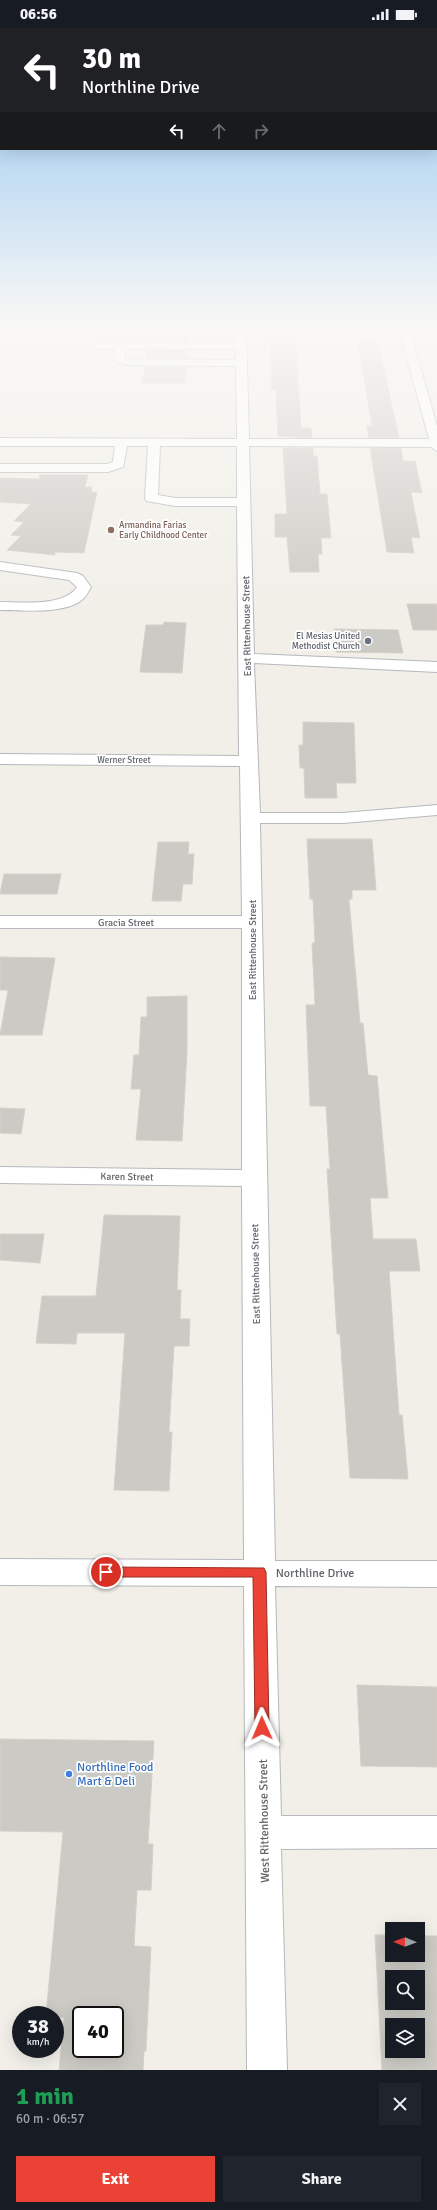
<!DOCTYPE html>
<meta charset="utf-8">
<style>
body{margin:0;font-family:Signika,sans-serif;background:#20242c;color:#f1f3f6;height:100vh;display:flex;flex-direction:column;font-size:15px;white-space:nowrap}
*{box-sizing:border-box;margin:0}
p{font-size:13px;color:#9ea1a6}
.icon{flex:none;width:22px;height:22px;fill:none;stroke:currentColor;stroke-width:2;stroke-linecap:round;stroke-linejoin:round}
.map{position:relative;height:2042px;overflow:hidden}
.drawer{display:flex;flex-direction:column;background:#171b24;flex:1}
.drawer>*{flex:none}
.guide{position:absolute;left:0px;top:0px;width:437px;height:122px;box-shadow:0 4px 16px #0002;background:#202124;color:#fff;overflow:hidden}
.needle{width:26px;rotate:271deg}
.buttons{position:absolute;left:385px;top:1894px;display:grid;gap:8px}
.buttons a{display:grid;place-items:center;width:40px;height:40px;border-radius:0px;background:#171b24;box-shadow:0 4px 16px #0002;font-size:20px}
.speed{position:absolute;left:12px;top:1978px;display:flex;gap:8px;font-size:20px;font-weight:700;text-align:center}
.speed>*{display:grid;place-content:center;width:52px;height:52px;border-radius:50%;background:#171b24;box-shadow:0 4px 16px #0002;line-height:1}
.speed small{font-size:10px;font-weight:400}
.speed .limit{border:2px solid #111;border-radius:6px;background:#fff;color:#111}
.pin{position:absolute;display:grid;place-items:center;width:34px;height:34px;color:#fff;margin:-17px;border:2px solid #fff;border-radius:50%;box-shadow:0 1px 4px #0007}
.me{position:absolute;width:44px;margin:-22px;rotate:359deg;stroke-linejoin:round;filter:drop-shadow(0 0 3px #0008)}
.turn{display:flex;align-items:center;gap:14px;height:84px;padding:0 16px;font-size:18px}
.turn .icon{width:52px;height:52px;stroke-width:2.5}
.turn b{display:block;font-size:28px;line-height:34px}
.lanes{display:flex;align-items:center;height:38px;padding:0 16px;background:#0003;justify-content:center;gap:20px;direction:ltr}
.lanes .off{opacity:.35}
.round{display:grid;place-items:center;flex:none;width:42px;height:42px;border-radius:0px;background:#20242c}
.summary{display:flex;align-items:center;justify-content:space-between;height:68px;padding:0 16px}
h1{font-size:24px;font-weight:800;line-height:30px;color:#1e9e55}
.button{display:flex;gap:8px;margin-top:auto;padding:8px 16px}
.button a{flex:1;height:46px;border-radius:0px;background:#ea4335;color:#fff;font-size:16px;font-weight:800;line-height:46px;text-align:center}
.button a+a{background:#20242c;color:#f1f3f6}
.status{display:flex;justify-content:space-between;align-items:center;height:28px;padding:0 20px;background:#171b24;direction:ltr}
.status svg{height:11px;fill:currentColor}
.map>svg:first-child{display:block}
</style>
<div class="status"><b>06:56</b><svg viewBox="0 0 49 12"><path d="M0 12V9h3v3zM5 12V6h3v6zM10 12V3h3v9zM15 12V0h3v12zM26 1h20v11H26zM47 4h2v5h-2z"/></svg></div>
<div class="map">
<svg width="437" height="2042" viewBox="0 0 437 2042">
<rect width="100%" height="100%" fill="#f1efe8"/>
<!-- building -->
<g fill="#cccac5" stroke="#d6d1c6" fill-rule="evenodd">
<polygon points="271,305 295,305 301,400 311,400 312,410 278,408 276,362 272,362"/>
<polygon points="168,308 188,309 188,314 168,314"/>
<polygon points="358,314 378,314 399,410 369,410 367,398 372,398"/>
<polygon points="187,322 187,330 146,330 147,323"/>
<polygon points="145,339 186,339 184,355 142,355"/>
<polygon points="283,420 313,420 313,428 317,428 320,466 327,466 331,510 321,510 322,526 318,526 319,544 290,544 287,509 275,509 275,486 287,486"/>
<polygon points="370,420 401,420 403,433 415,433 422,465 411,464 420,510 411,509 414,525 387,524"/>
<polygon points="40,447 88,447 85,459 92,459 91,464 97,464 84,525 55,524 55,527 7,522 21,508 11,507 24,494 14,493 31,476 0,474 0,450 39,451"/>
<polygon points="407,576 437,576 437,602 413,602"/>
<polygon points="164,594 186,595 182,645 140,644 146,597 163,597"/>
<polygon points="334,601 398,602 403,625 336,624"/>
<polygon points="303,694 354,695 356,755 336,755 337,770 305,770 304,740 300,740 299,717 303,717"/>
<polygon points="307,811 372,811 376,862 352,862 352,871 349,871 360,995 363,995 368,1047 377,1048 388,1170 370,1170 373,1211 416,1211 420,1243 389,1243 399,1387 402,1387 408,1451 350,1450 340,1306 337,1306 327,1141 330,1141 326,1078 310,1078 306,977 315,977 312,915 315,915 313,871 310,871"/>
<polygon points="158,814 189,814 188,826 194,826 192,856 183,856 181,873 152,873"/>
<polygon points="4,846 61,846 57,866 0,866"/>
<polygon points="0,929 55,930 42,1007 0,1007 8,962 0,962"/>
<polygon points="187,968 187,1024 182,1113 136,1112 141,1061 131,1061 134,1027 139,1027 141,989 147,989 147,969"/>
<polygon points="0,1080 25,1081 21,1106 0,1105"/>
<polygon points="104,1187 180,1188 177,1262 181,1262 180,1291 190,1291 189,1318 174,1318 169,1404 172,1404 169,1463 114,1462 125,1305 77,1305 76,1316 36,1315 42,1268 96,1268"/>
<polygon points="0,1206 44,1206 40,1235 0,1232"/>
<polygon points="357,1657 437,1659 437,1739 361,1738"/>
<path d="M0 1711 154 1713 148 1816H153L151 1862H137L134 1918 151 1919 146 2023H144L143 2042H59L64 1990 46 1987 63 1804 0 1803ZM81 1987H115V2021H81Z"/>
<path d="M375 1907H392V1927H418V1908H437V2042H382ZM392 1949H418V1975H392ZM392 1997H418V2023H392Z"/>
</g>
<g fill="none" stroke-linecap="round" stroke-linejoin="round">
<defs>
<g id="minor">
<path d="M236 300H246L249 411H429L399 300H409L437 398V423L431 419 249 418 254 626 437 634V644L254 635 260 785H343L437 777V787L343 795H260L275 1533H437V1559L275 1558 281 1788H437V1820L281 1821 287 2042H247L244 1558 0 1557V1531L244 1532 242 1158 0 1155V1139L242 1142V900H0V888H242L240 738 0 736V726L239 728 237 478H175L146 473 145 470 148 418H127L123 439 108 444H0V436H107L113 434 115 418H0V410L237 411 236 338 126 337 114 332 115 321H96L91 318 96 315H236ZM126 321H236V332L126 331 124 330ZM160 418H237V470H175L158 467Z"/>
<path d="M0 534 77 545 83 548 91 559C89 562 87 567 84 570 67 587 23 582 0 582V574C21 574 64 579 77 559L69 552 0 542Z"/>
</g>
</defs>
<!-- minor casing -->
<use href="#minor" stroke="#b5b8bc" stroke-width="2"/>
<!-- minor -->
<use href="#minor" fill="#fff" fill-rule="evenodd"/>
</g>
<!-- sky -->
<linearGradient id="sky" x2="0" y2="1"><stop stop-color="#8fc3f1"/><stop offset="0.51" stop-color="#f9f8f5"/><stop offset="1" stop-color="#f9f8f5" stop-opacity="0"/></linearGradient>
<rect width="437" height="586" fill="url(#sky)"/>
<!-- route -->
<polygon fill="#ea4335" stroke="#982c22" points="106,1539 264,1540 266,1544 269,1700 267,1704 262,1706 257,1704 255,1700 253,1549 106,1549 101,1547 99,1544 101,1540"/>
<!-- markers -->
<circle fill="#8d6e63" stroke="#fff" stroke-width="1.5" cx="111" cy="502" r="4"/>
<circle fill="#6b7280" stroke="#fff" stroke-width="1.5" cx="368" cy="613" r="4"/>
<circle fill="#3f7fe0" stroke="#fff" stroke-width="1.5" cx="69" cy="1746" r="4"/>
<g text-anchor="middle" stroke-width="3.5" stroke-linejoin="round" paint-order="stroke">
<!-- far-education labels -->
<g font-size="9" fill="#785e54" stroke="#fff" text-anchor="start">
<text x="119" y="500">Armandina Farias<tspan x="119" dy="10">Early Childhood Center</tspan></text>
</g>
<!-- far-worship labels -->
<g font-size="9" fill="#5b616d" stroke="#fff" text-anchor="end">
<text x="360" y="611">El Mesias United<tspan x="360" dy="10">Methodist Church</tspan></text>
</g>
<!-- far-street labels -->
<g font-size="9" fill="#5f6368" stroke="#fff">
<text x="124" y="735">Werner Street</text>
</g>
<!-- street labels -->
<g font-size="10" fill="#5f6368" stroke="#fff">
<text transform="translate(246 598) rotate(-91)" y="4">East Rittenhouse Street</text>
<text x="126" y="898">Gracia Street</text>
<text transform="translate(252 922) rotate(-90)" y="4">East Rittenhouse Street</text>
<text transform="translate(127 1148) rotate(1)" y="4">Karen Street</text>
<text transform="translate(255 1246) rotate(-91)" y="4">East Rittenhouse Street</text>
</g>
<!-- near-street labels -->
<g font-size="12" fill="#5f6368" stroke="#fff">
<text x="315" y="1549">Northline Drive</text>
<text transform="translate(264 1793) rotate(-91)" y="4">West Rittenhouse Street</text>
</g>
<!-- near-shop labels -->
<g font-size="12" fill="#366cbe" stroke="#fff" text-anchor="start">
<text x="77" y="1743">Northline Food<tspan x="77" dy="14">Mart &amp; Deli</tspan></text>
</g>
</g>
</svg>
<div class="buttons">
<a><svg class="needle" viewBox="-14 -14 28 28"><path d="M0-13l5 13h-10z" fill="#e53935"/><path d="M0 13l5-13h-10z" fill="#9ea1a6"/></svg></a>
<a><svg class="icon" aria-label="search" viewBox="0 0 24 24"><circle cx="10" cy="10" r="6"/><path d="M15 15l6 6"/></svg></a>
<a><svg class="icon" aria-label="layers" viewBox="0 0 24 24"><path d="M12 4l9 5-9 5-9-5zM3 14l9 5 9-5"/></svg></a>
</div>
<div class="speed"><div>38<small>km/h</small></div><div class="limit">40</div></div>
<div class="pin" style="left:106px;top:1544px;background:#d93025"><svg class="icon" aria-label="arrive" viewBox="0 0 24 24"><path d="M6 21V4h12l-3 4 3 4H6"/></svg></div>
<svg class="me" style="left:262px;top:1700px" viewBox="-20 -20 40 40"><path d="M0-17L14 15 0 8-14 15z" fill="#ea4335" stroke="#fff" stroke-width="4"/></svg>
<div class="guide">
<div class="turn"><svg class="icon" aria-label="left" viewBox="0 0 24 24"><path d="M17 20v-9H6M10 6l-5 5 5 5"/></svg><div><b>30 m</b>Northline Drive</div></div>
<div class="lanes"><svg class="icon" aria-label="left" viewBox="0 0 24 24"><path d="M17 20v-9H6M10 6l-5 5 5 5"/></svg><svg class="icon off" aria-label="ahead" viewBox="0 0 24 24"><path d="M12 20V5M6 11l6-6 6 6"/></svg><svg class="icon off" aria-label="right" viewBox="0 0 24 24"><path d="M7 20v-9h11M14 6l5 5-5 5"/></svg></div>
</div>
</div>
<section class="drawer">
<div class="summary"><div><h1>1 min</h1><p>60 m · 06:57</p></div><a class="round"><svg class="icon" aria-label="close" viewBox="0 0 24 24"><path d="M6 6l12 12M18 6L6 18"/></svg></a></div>
<div class="button"><a>Exit</a><a>Share</a></div>
</section>
